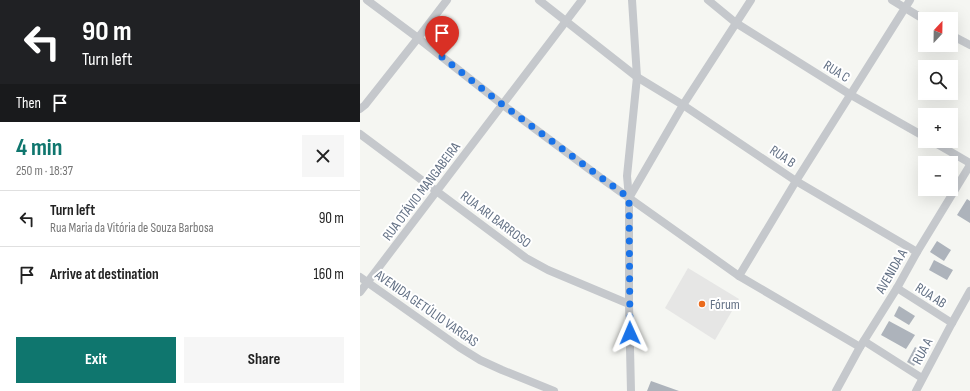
<!DOCTYPE html>
<meta charset="utf-8">
<style>
body{margin:0;font-family:"Sofia Sans Condensed",sans-serif;background:#f6f6f6;color:#222;height:100vh;display:flex;flex-direction:column;font-size:15px;white-space:nowrap}
*{box-sizing:border-box;margin:0}
p{font-size:13px;color:#767676}
.icon{flex:none;width:22px;height:22px;fill:none;stroke:currentColor;stroke-width:2;stroke-linecap:round;stroke-linejoin:round}
.map{position:relative;flex:1;overflow:hidden}
.sheet{display:flex;flex-direction:column;background:#fff;width:360px}
.sheet>*{flex:none}
.banner{background:#202124;color:#fff;overflow:hidden}
.needle{width:26px;rotate:22deg}
.fabs{position:absolute;left:558px;top:12px;display:grid;gap:8px}
.fabs a{display:grid;place-items:center;width:40px;height:40px;border-radius:0px;background:#fff;box-shadow:0 4px 16px #0002;font-size:20px}
.pin{position:absolute;display:grid;place-items:center;width:34px;height:34px;color:#fff;margin:-41px -17px;border-radius:50% 50% 50% 0;rotate:-45deg;box-shadow:0 0 4px #0007}
.pin .icon{rotate:45deg}
.me{position:absolute;width:44px;margin:-22px;rotate:359deg;stroke-linejoin:round;filter:drop-shadow(0 0 3px #0008)}
.turn{display:flex;align-items:center;gap:14px;height:84px;padding:0 16px;font-size:18px}
.turn .icon{width:52px;height:52px;stroke-width:2.5}
.turn b{display:block;font-size:28px;line-height:34px}
.then{display:flex;align-items:center;height:38px;padding:0 16px;background:#0003;gap:8px;font-size:15px}
.round{display:grid;place-items:center;flex:none;width:42px;height:42px;border-radius:0px;background:#f6f6f6}
.head{display:flex;align-items:center;justify-content:space-between;height:68px;padding:0 16px}
h1{font-size:24px;font-weight:700;line-height:30px;color:#0f766e}
.primary-button{display:flex;gap:8px;margin-top:auto;padding:8px 16px}
.primary-button a{flex:1;height:46px;border-radius:0px;background:#0f766e;color:#fff;font-size:16px;font-weight:700;line-height:46px;text-align:center}
.primary-button a+a{background:#f6f6f6;color:#222}
ul{padding:0;list-style:none}
li{display:flex;align-items:center;gap:12px;height:56px;padding:0 16px;border-top:1px solid #e0e0e0}
li div{flex:1}
li b{display:block;font-size:15px}
li em{font-style:normal}
main{display:flex;flex:1;min-height:0}
.map>svg:first-child{display:block}
</style>
<main>
<section class="sheet">
<div class="banner">
<div class="turn"><svg class="icon" aria-label="left" viewBox="0 0 24 24"><path d="M17 20v-9H6M10 6l-5 5 5 5"/></svg><div><b>90 m</b>Turn left</div></div>
<div class="then">Then<svg class="icon" aria-label="arrive" viewBox="0 0 24 24"><path d="M6 21V4h12l-3 4 3 4H6"/></svg></div>
</div>
<div class="head"><div><h1>4 min</h1><p>250 m · 18:37</p></div><a class="round"><svg class="icon" aria-label="close" viewBox="0 0 24 24"><path d="M6 6l12 12M18 6L6 18"/></svg></a></div>
<ul>
<li><svg class="icon" aria-label="left" viewBox="0 0 24 24"><path d="M17 20v-9H6M10 6l-5 5 5 5"/></svg><div><b>Turn left</b><p>Rua Maria da Vitória de Souza Barbosa</p></div><em>90 m</em></li>
<li><svg class="icon" aria-label="arrive" viewBox="0 0 24 24"><path d="M6 21V4h12l-3 4 3 4H6"/></svg><div><b>Arrive at destination</b></div><em>160 m</em></li>
</ul>
<div class="primary-button"><a>Exit</a><a>Share</a></div>
</section>
<div class="map">
<svg width="610" height="391" viewBox="0 0 610 391">
<rect width="100%" height="100%" fill="#f5f6f2"/>
<!-- built -->
<polygon fill="#e6e6e5" points="328,268 379,299 355,340 305,308"/>
<!-- building -->
<g fill="#adb3bb">
<polygon points="607,199 610,201 610,223 597,215"/>
<polygon points="577,241 591,250 584,261 570,252"/>
<polygon points="574,260 593,270 587,280 569,270"/>
<polygon points="539,306 555,316 549,325 534,316"/>
<polygon points="529,321 555,335 546,349 521,335"/>
<polygon points="555,347 562,351 554,366 547,362"/>
<polygon points="291,381 319,391 287,391"/>
</g>
<g fill="none" stroke-linecap="round" stroke-linejoin="round">
<!-- street -->
<g stroke="#c5c8cc" stroke-width="8">
<polyline points="7,0 58,38 143,105 241,178 379,276 500,347"/>
<polyline points="179,0 277,77 323,105 436,181 557,252"/>
<polyline points="348,0 376,23 491,95 565,137"/>
<polyline points="532,0 565,20"/>
<polyline points="591,35 610,45"/>
<polyline points="0,109 5,105 58,38 87,0"/>
<polyline points="0,134 166,258 188,270 269,304"/>
<polyline points="572,141 610,163"/>
<polyline points="269,198 323,105 391,0"/>
<polyline points="379,276 436,181 550,0"/>
<polyline points="0,277 99,347 120,360 142,370 194,391"/>
<polyline points="537,288 592,323"/>
<polyline points="0,292 222,0"/>
<polyline points="504,341 562,378"/>
<polyline points="271,391 269,304 269,198 267,176 277,77 272,0"/>
<polyline points="476,391 500,347 537,288 557,252 610,165"/>
<polyline points="556,391 592,323 610,291"/>
</g>
</g>
<g fill="none" stroke-linecap="round" stroke-linejoin="round">
<!-- route -->
<polyline stroke="#1a73e8" stroke-width="7" stroke-dasharray="0 12.6" points="82,57 143,105 269,198 270,333"/>
</g>
<!-- markers -->
<circle fill="#eb6b1d" stroke="#fff" stroke-width="1.5" cx="342" cy="304" r="4"/>
<g text-anchor="middle" stroke-width="4" stroke-linejoin="round" paint-order="stroke">
<!-- street labels -->
<g font-size="14" fill="#637185" stroke="#fff">
<text transform="translate(477 71) rotate(32)" y="5">RUA C</text>
<text transform="translate(423 156) rotate(34)" y="5">RUA B</text>
<text transform="translate(61 191) rotate(-53)" y="5">RUA OTÁVIO MANGABEIRA</text>
<text transform="translate(136 219) rotate(37)" y="5">RUA ARI BARROSO</text>
<text transform="translate(531 271) rotate(-60)" y="5">AVENIDA A</text>
<text transform="translate(571 295) rotate(33)" y="5">RUA AB</text>
<text transform="translate(67 308) rotate(35)" y="5">AVENIDA GETÚLIO VARGAS</text>
<text transform="translate(562 351) rotate(-62)" y="5">RUA A</text>
</g>
<!-- poi labels -->
<g font-size="14" fill="#637185" stroke="#fff" text-anchor="start">
<text x="350" y="309">Fórum</text>
</g>
</g>
</svg>
<div class="fabs">
<a><svg class="needle" viewBox="-14 -14 28 28"><path d="M0-13l5 13h-10z" fill="#e53935"/><path d="M0 13l5-13h-10z" fill="#767676"/></svg></a>
<a><svg class="icon" aria-label="search" viewBox="0 0 24 24"><circle cx="10" cy="10" r="6"/><path d="M15 15l6 6"/></svg></a>
<a>+</a>
<a>−</a>
</div>
<div class="pin" style="left:82px;top:57px;background:#d93025"><svg class="icon" aria-label="arrive" viewBox="0 0 24 24"><path d="M6 21V4h12l-3 4 3 4H6"/></svg></div>
<svg class="me" style="left:270px;top:333px" viewBox="-20 -20 40 40"><path d="M0-17L14 15 0 8-14 15z" fill="#1a73e8" stroke="#fff" stroke-width="4"/></svg>
</div>
</main>
